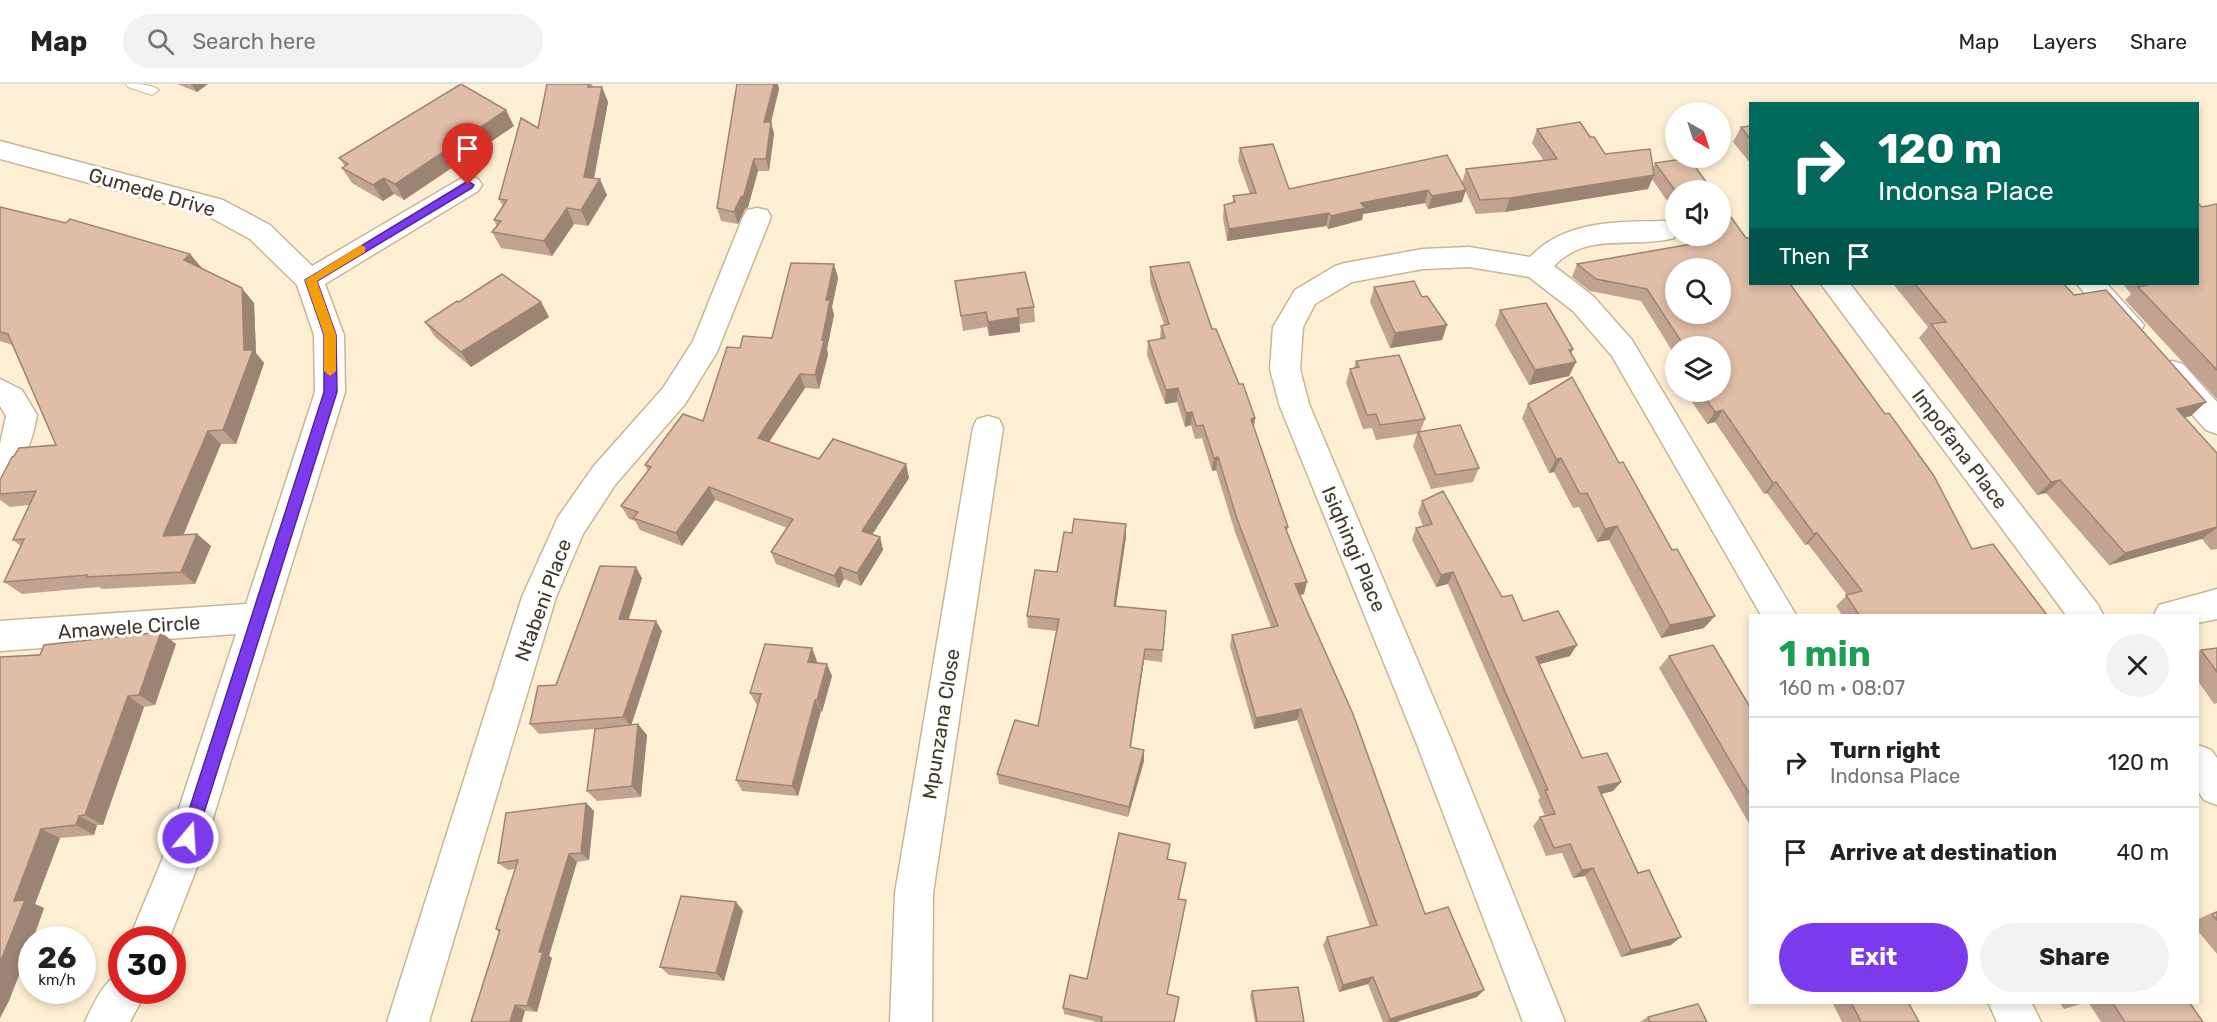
<!DOCTYPE html>
<meta charset="utf-8">
<style>
body{margin:0;font-family:Rubik,sans-serif;background:#f2f2f2;color:#222;height:100vh;display:flex;flex-direction:column;font-size:22px;white-space:nowrap}
*{box-sizing:border-box;margin:0}
p{font-size:20px;color:#767676}
.icon{flex:none;width:33px;height:33px;fill:none;stroke:currentColor;stroke-width:2;stroke-linecap:round;stroke-linejoin:round}
.map{position:relative;flex:1;overflow:hidden}
.details{position:absolute;left:1749px;top:530px;width:450px;height:390px;display:flex;flex-direction:column;background:#fff;border-radius:0px;box-shadow:0 3px 9px #0003}
.details>*{flex:none}
.hud{position:absolute;left:1749px;top:18px;width:450px;height:183px;border-radius:0px;box-shadow:0 3px 9px #0003;background:#00695c;color:#fff;overflow:hidden}
.needle{width:39px;rotate:141deg}
.fabs{position:absolute;left:1665px;top:18px;display:grid;gap:12px}
.fabs a{display:grid;place-items:center;width:66px;height:66px;border-radius:50%;background:#fff;box-shadow:0 3px 9px #0003;font-size:30px}
.speed{position:absolute;left:18px;top:842px;display:flex;gap:12px;font-size:30px;font-weight:700;text-align:center}
.speed>*{display:grid;place-content:center;width:78px;height:78px;border-radius:50%;background:#fff;box-shadow:0 3px 9px #0003;line-height:1}
.speed small{font-size:15px;font-weight:400}
.speed .limit{border:9px solid #d22;background:#fff;color:#111}
.pin{position:absolute;display:grid;place-items:center;width:51px;height:51px;color:#fff;margin:-62px -26px;border-radius:50% 50% 50% 0;rotate:-45deg;box-shadow:0 0 6px #0007}
.pin .icon{rotate:45deg}
.me{position:absolute;width:66px;margin:-33px;rotate:18deg;stroke-linejoin:round;filter:drop-shadow(0 0 4px #0008)}
.turn{display:flex;align-items:center;gap:21px;height:126px;padding:0 30px;font-size:27px}
.turn .icon{width:78px;height:78px;stroke-width:2.5}
.turn b{display:block;font-size:42px;line-height:51px}
.then{display:flex;align-items:center;height:57px;padding:0 30px;background:#0003;gap:12px;font-size:22px}
.round{display:grid;place-items:center;flex:none;width:63px;height:63px;border-radius:32px;background:#f2f2f2}
.headline{display:flex;align-items:center;justify-content:space-between;height:102px;padding:0 30px}
h1{font-size:36px;font-weight:700;line-height:45px;color:#1e9e55}
.cta{display:flex;gap:12px;margin-top:auto;padding:12px 30px}
.cta a{flex:1;height:69px;border-radius:36px;background:#7c3aed;color:#fff;font-size:24px;font-weight:700;line-height:69px;text-align:center}
.cta a+a{background:#f2f2f2;color:#222}
ul{padding:0;list-style:none}
li{display:flex;align-items:center;gap:18px;height:90px;padding:0 30px;border-top:2px solid #e0e0e0}
li div{flex:1}
li b{display:block;font-size:22px}
li em{font-style:normal}
header{display:flex;align-items:center;gap:36px;box-sizing:border-box;height:84px;padding:0 30px;background:#fff;border-bottom:2px solid #e0e0e0}
header strong{font-size:28px}
nav{display:flex;gap:33px;margin-inline-start:auto;font-size:21px}
.search{width:420px;height:54px;background:#f2f2f2;display:flex;align-items:center;gap:15px;box-sizing:border-box;padding:0 21px;border-radius:33px;color:#767676;font-size:22px}
.map>svg:first-child{display:block}
</style>
<header>
<strong>Map</strong>
<div class="search"><svg class="icon" aria-label="search" viewBox="0 0 24 24"><circle cx="10" cy="10" r="6"/><path d="M15 15l6 6"/></svg>Search here</div>
<nav><a>Map</a><a>Layers</a><a>Share</a></nav>
</header>
<div class="map">
<svg width="2217" height="938" viewBox="0 0 2217 938">
<rect width="100%" height="100%" fill="#feefd4"/>
<g fill="none" stroke-linecap="round" stroke-linejoin="round">
<defs>
<path id="service" d="M126 0C137 0 151 0 159 6L152 11 128 3Z"/>
<g id="minor">
<polygon points="0,57 223,116 270,141 312,182 460,95 469,92 478,95 482,101 478,107 325,200 344,251 345,308 200,776 169,855 129,855 162,776 236,550 0,567 0,537 246,520 315,308 314,251 297,201 250,155 204,130 0,75"/>
<polygon points="757,124 767,126 771,133 717,268 685,320 615,401 583,450 556,513 429,938 387,938 522,513 558,433 593,383 663,304 693,257 743,133 747,126"/>
<path d="M1664 137 1674 140 1676 143 1674 154C1633 165 1587 147 1554 182L1593 212 1632 256 1796 531H1761L1612 272 1573 227 1529 193 1469 183 1423 185 1352 198 1315 220 1303 243 1300 285 1309 320 1452 658 1565 938H1523L1416 658 1279 320 1270 285 1273 243 1295 206 1335 182 1345 179 1423 165 1469 163 1530 173C1565 136 1617 138 1664 137Z"/>
<polygon points="1821,200 1850,200 2098,521 2103,531 2066,531"/>
<polygon points="2077,200 2107,200 2144,241 2139,249 2129,252 2119,249"/>
<polygon points="2172,277 2183,280 2217,318 2217,350 2206,346 2161,296 2157,288 2161,280"/>
<path d="M0 295 22 306 37 331C33 357 23 377 11 400L0 404V360L6 332 0 322Z"/>
<polygon points="988,332 999,335 1003,344 933,809 932,938 890,938 895,809 973,344 977,335"/>
<polygon points="2217,505 2217,535 2198,539 2198,531 2154,531 2159,521"/>
<polygon points="2198,661 2211,666 2217,674 2217,721 2204,716 2198,707"/>
<path d="M122 888V906H147L130 938H85C93 921 104 895 122 888Z"/>
<polygon points="1988,918 2031,918 2041,938 1997,938"/>
</g>
</defs>
<!-- service casing -->
<use href="#service" stroke="#c7b695" stroke-width="2"/>
<!-- minor casing -->
<use href="#minor" stroke="#c7b695" stroke-width="3"/>
<!-- service -->
<use href="#service" fill="#fff" fill-rule="evenodd"/>
<!-- minor -->
<use href="#minor" fill="#fff" fill-rule="evenodd"/>
</g>
<!-- wall -->
<g fill="#c0a390">
<polygon points="177,0 208,0 197,8"/>
<polygon points="547,0 592,0 593,3 602,3 608,18 594,95 607,111 588,142 574,140 552,172 501,164 492,148 497,142 494,136 503,122 499,115 538,44"/>
<polygon points="737,0 778,0 779,5 771,38 774,50 769,87 758,87 748,123 745,125 738,140 721,137 717,124"/>
<polygon points="514,42 404,116 394,110 383,117 352,99 342,84 345,82 339,74"/>
<polygon points="1750,42 1750,79 1733,58 1741,43"/>
<polygon points="1537,45 1590,53 1605,70 1653,84 1655,79 1676,106 1676,130 1652,95 1648,105 1505,128 1476,130 1465,106 1462,118 1428,125 1425,119 1363,130 1362,136 1328,145 1326,142 1227,157 1223,134 1224,121 1233,119 1233,112 1250,110 1238,77 1240,64 1289,105 1462,99 1466,85 1544,77 1532,59"/>
<polygon points="2217,120 2217,315 2125,216 2131,210 2123,200 2198,200 2202,123"/>
<polygon points="0,123 190,170 202,185 254,219 256,269 264,279 236,360 221,360 183,451 197,450 211,462 195,500 102,505 99,503 22,510 4,498 21,462 13,456 29,421 10,423 0,416 0,396 56,361 12,261 0,257"/>
<polygon points="1690,152 1720,152 1746,154 1972,465 2047,531 1842,531 1836,522 1847,511 1808,460 1805,461 1767,409 1764,410 1715,338 1707,340 1686,309 1687,308 1720,308 1720,262 1676,262 1676,273 1641,217 1590,207 1572,193 1577,180 1695,159"/>
<polygon points="834,180 838,194 832,223 834,231 827,265 828,271 819,305 805,304 769,358 819,375 906,380 909,394 872,451 880,453 883,466 861,502 844,495 839,504 776,480 771,468 787,444 715,416 682,462 640,446 635,437 629,435 621,422 648,387 645,381 703,337 740,264 772,254"/>
<polygon points="1150,183 1212,245 1255,334 1254,343 1288,443 1287,448 1304,510 1300,511 1425,830 1477,913 1396,938 1383,938 1368,900 1339,908 1323,861 1327,853 1370,843 1297,636 1254,645 1230,562 1232,551 1271,543 1235,448 1216,386 1212,387 1202,354 1195,355 1191,341 1185,343 1177,318 1165,320 1147,271 1148,257 1160,255 1161,242 1164,241 1150,198"/>
<polygon points="955,197 1034,223 1035,238 1020,240 1020,248 989,252 987,243 963,247"/>
<polygon points="1893,200 2064,200 2191,332 2185,333 2217,369 2217,465 2211,466 2202,455 2109,481 2046,409 2037,411 1919,254 1928,243"/>
<polygon points="1374,203 1422,213 1447,241 1442,256 1390,264 1370,218"/>
<polygon points="459,218 541,218 549,233 471,283 435,253 425,238"/>
<polygon points="1500,226 1571,270 1576,278 1569,292 1529,301 1495,241"/>
<polygon points="1356,277 1425,335 1420,348 1479,384 1473,398 1431,405 1413,362 1417,350 1376,356 1372,344 1363,345 1346,299 1350,285 1354,284"/>
<polygon points="1528,320 1704,544 1661,554 1609,456 1597,458 1579,423 1573,424 1554,388 1549,389 1522,334"/>
<polygon points="1422,417 1502,513 1523,537 1570,572 1539,580 1582,674 1621,698 1613,707 1601,710 1671,861 1621,873 1585,792 1573,794 1562,769 1546,772 1533,742 1540,733 1545,732 1538,716 1540,713 1448,500 1436,503 1412,456 1416,444 1423,442 1418,429"/>
<polygon points="1126,440 1126,453 1116,522 1166,527 1162,578 1144,576 1131,663 1144,677 1128,733 999,700 997,690 1038,642 1056,547 1028,544 1027,532 1057,488"/>
<polygon points="642,494 629,535 662,547 631,641 647,651 641,713 597,717 587,707 595,645 539,650 530,640 556,601"/>
<polygon points="176,560 155,621 144,623 103,741 97,741 94,751 60,754 35,820 44,824 33,855 32,855 32,858 8,919 0,573"/>
<polygon points="2217,564 2217,619 2214,620 2198,597 2198,568 2201,566"/>
<polygon points="1669,572 1750,623 1750,741 1659,584"/>
<polygon points="817,577 816,579 832,592 822,628 821,627 798,712 742,707 736,696 758,621 757,621 750,609"/>
<polygon points="586,719 594,727 589,776 577,778 549,872 552,874 537,928 525,927 471,938 499,848 496,845 515,785 508,786 498,779"/>
<polygon points="1169,769 1168,775 1184,788 1179,815 1167,910 1174,938 1097,938 1064,930 1063,924 1087,895"/>
<polygon points="736,818 743,827 724,897 669,891 660,883"/>
<polygon points="2217,827 2217,870 2198,847 2198,835"/>
<polygon points="1252,907 1304,938 1255,938 1250,911"/>
<polygon points="1832,918 1908,918 1919,938 1842,938"/>
<polygon points="2059,918 2087,918 2064,925"/>
<polygon points="2088,918 2189,918 2203,938 2101,938"/>
<polygon points="1648,933 1707,938 1640,938"/>
</g>
<!-- shaded-wall -->
<g fill="#9c8475">
<polygon points="191,0 208,0 197,8"/>
<polygon points="774,0 778,0 779,5 771,38 774,50 769,87 766,75 764,38"/>
<polygon points="602,3 608,18 591,109 584,93"/>
<polygon points="506,26 514,42 404,116 395,100"/>
<polygon points="754,75 758,87 748,123 745,125 738,140 734,128"/>
<polygon points="1654,91 1648,105 1505,128 1510,114"/>
<polygon points="384,94 394,110 383,117 373,101"/>
<polygon points="600,95 607,111 588,142 581,126"/>
<polygon points="1428,106 1425,119 1363,130 1362,136 1328,145 1331,132 1361,119"/>
<polygon points="1466,106 1462,118 1428,125 1432,112"/>
<polygon points="567,124 574,140 552,172 544,157"/>
<polygon points="1329,129 1326,142 1227,157 1229,145"/>
<polygon points="190,170 202,184 196,190 184,176"/>
<polygon points="834,180 838,194 832,223 834,231 827,265 828,271 819,305 815,291 826,216"/>
<polygon points="242,204 254,219 256,269 264,279 236,360 223,346 244,266"/>
<polygon points="541,218 549,233 471,283 461,268"/>
<polygon points="1019,233 1020,248 989,252 988,238"/>
<polygon points="1447,241 1442,256 1390,264 1395,249"/>
<polygon points="1573,265 1567,280 1576,278 1569,292 1529,301 1535,286 1569,266"/>
<polygon points="800,290 805,304 763,367 758,354"/>
<polygon points="1178,304 1177,318 1165,320 1166,306"/>
<polygon points="2206,318 2191,332 2161,338 2177,325"/>
<polygon points="1723,326 1715,338 1707,340 1715,328"/>
<polygon points="1192,328 1191,341 1185,343 1186,329"/>
<polygon points="1255,334 1253,348 1251,335"/>
<polygon points="208,347 221,360 178,464 163,452"/>
<polygon points="1218,373 1216,386 1212,387 1214,374"/>
<polygon points="1561,374 1554,388 1549,389 1556,375"/>
<polygon points="906,380 909,394 866,460 862,447"/>
<polygon points="2060,396 2046,409 2037,411 2051,398"/>
<polygon points="1776,398 1767,409 1764,410 1773,399"/>
<polygon points="709,403 715,416 682,462 676,449"/>
<polygon points="1126,440 1126,453 1114,534 1114,522"/>
<polygon points="1617,442 1609,456 1597,458 1605,445"/>
<polygon points="2217,443 2217,444 2202,455 2109,481 2125,469"/>
<polygon points="1817,449 1808,460 1805,461 1814,450"/>
<polygon points="197,450 211,462 195,500 181,488"/>
<polygon points="880,453 883,466 861,502 857,489"/>
<polygon points="636,483 642,494 625,545 619,535"/>
<polygon points="840,483 844,495 839,504 834,492"/>
<polygon points="1453,488 1448,500 1436,503 1441,491"/>
<polygon points="1307,498 1304,510 1292,513 1295,500"/>
<polygon points="1715,532 1704,544 1661,554 1670,541"/>
<polygon points="656,537 662,547 631,642 623,633"/>
<polygon points="161,548 176,560 155,621 139,611"/>
<polygon points="1577,561 1570,572 1529,583 1536,573"/>
<polygon points="812,564 817,577 813,590 808,578"/>
<polygon points="1145,565 1144,576 1129,673 1130,663"/>
<polygon points="827,580 832,592 822,628 817,616"/>
<polygon points="128,612 144,623 103,741 85,731"/>
<polygon points="815,616 821,627 798,712 792,702"/>
<polygon points="1301,625 1297,636 1254,645 1256,634"/>
<polygon points="638,640 647,651 641,713 632,702"/>
<polygon points="1144,666 1144,677 1128,733 1129,723"/>
<polygon points="1621,698 1613,707 1590,713 1598,703"/>
<polygon points="586,719 594,727 589,776 581,769"/>
<polygon points="79,732 97,741 94,751 76,741"/>
<polygon points="41,745 60,754 35,820 44,824 33,855 32,855 32,858 8,919 0,934 0,879 14,817"/>
<polygon points="569,770 577,778 549,872 552,874 537,928 527,922 539,868"/>
<polygon points="1593,784 1585,792 1573,794 1582,786"/>
<polygon points="736,818 743,827 724,897 716,889"/>
<polygon points="1681,853 1671,861 1621,873 1631,866"/>
<polygon points="1373,893 1368,900 1339,908 1343,901"/>
<polygon points="1484,906 1477,913 1396,938 1387,938 1390,935"/>
<polygon points="515,921 525,927 522,938 510,938"/>
</g>
<!-- building -->
<g fill="#dfbda7" stroke="#9c8475" stroke-width="1.5" fill-rule="evenodd">
<polygon points="461,0 506,26 395,100 384,94 373,101 342,84 348,80 339,74"/>
<polygon points="547,0 589,0 588,3 602,3 584,93 600,95 581,126 567,124 544,157 492,148 501,137 494,136 507,116 499,115 521,34 538,44"/>
<polygon points="737,0 774,0 764,38 771,38 766,75 754,75 744,111 741,113 734,128 717,124"/>
<polygon points="1580,38 1590,53 1594,53 1605,70 1650,65 1654,91 1510,114 1480,116 1466,85 1557,75 1537,45"/>
<polygon points="1750,42 1750,55 1741,43"/>
<polygon points="1273,60 1289,105 1447,71 1466,106 1432,112 1428,106 1361,119 1365,124 1331,132 1329,129 1229,145 1224,121 1235,118 1233,112 1256,109 1240,64"/>
<polygon points="1689,74 1712,106 1676,106 1676,108 1655,79"/>
<path d="M1720 118 1746 154H1750V200H1790L1885 330 1889 329 1934 392 1972 465 1993 460 2047 531H1859L1846 511 1862 507 1817 449 1814 450 1776 398 1773 399 1723 326 1715 328 1701 308H1720V262H1684L1647 205 1596 195 1577 180 1709 157 1705 152H1720ZM1676 184H1720V230H1676Z"/>
<polygon points="2198,119 2202,123 2217,120 2217,286 2138,203 2147,201 2146,200 2198,200"/>
<polygon points="0,123 66,139 70,135 190,170 184,176 242,204 244,266 253,266 223,346 208,347 163,452 197,450 181,488 86,493 87,491 4,498 24,455 13,456 36,407 0,410 0,396 12,373 14,372 19,364 56,361 8,250 0,248"/>
<polygon points="1189,178 1212,245 1216,245 1239,300 1243,300 1255,334 1251,335 1288,443 1285,443 1307,498 1295,500 1353,630 1425,830 1448,823 1484,906 1390,935 1373,893 1343,901 1327,853 1377,841 1301,625 1256,634 1232,551 1278,542 1237,435 1218,373 1214,374 1203,341 1196,342 1192,328 1186,329 1178,304 1166,306 1148,257 1165,254 1161,242 1169,240 1150,183"/>
<polygon points="791,179 834,180 826,216 830,216 822,256 824,257 815,291 800,290 758,354 819,375 833,355 906,380 862,447 880,453 857,489 840,483 834,492 771,468 793,435 709,403 676,449 633,434 638,428 621,422 651,383 645,381 683,330 703,337 727,263 740,264 743,252 772,254"/>
<polygon points="1025,188 1034,223 1017,225 1019,233 988,238 986,228 961,232 955,197"/>
<polygon points="502,190 541,218 461,268 425,238 457,217 459,218"/>
<polygon points="1414,197 1422,213 1427,212 1447,241 1395,249 1374,203"/>
<polygon points="1915,200 2064,200 2074,211 2106,206 2206,318 2177,325 2217,369 2217,443 2125,469 2060,396 2051,398 1931,240 1946,238"/>
<polygon points="1546,219 1573,265 1569,266 1576,278 1535,286 1500,226"/>
<polygon points="1399,271 1425,335 1380,341 1376,330 1367,331 1350,285 1359,283 1356,277"/>
<polygon points="1572,293 1619,379 1623,378 1672,466 1677,465 1715,532 1670,541 1617,442 1605,445 1587,409 1580,410 1561,374 1556,375 1528,320"/>
<polygon points="1460,341 1479,384 1436,391 1418,348"/>
<polygon points="1443,407 1502,513 1512,511 1523,537 1558,527 1577,561 1536,573 1582,674 1607,669 1621,698 1598,703 1638,789 1649,786 1681,853 1631,866 1593,784 1582,786 1570,760 1554,764 1540,733 1555,730 1545,706 1548,706 1453,488 1441,491 1416,444 1432,440 1422,417"/>
<polygon points="1074,435 1126,440 1114,522 1166,527 1163,566 1145,565 1130,663 1144,666 1129,723 997,690 1015,636 1038,642 1059,535 1027,532 1035,486 1057,488 1064,448 1072,449"/>
<polygon points="600,482 636,483 619,535 656,537 623,633 530,640 538,602 556,601"/>
<polygon points="161,548 139,611 128,612 85,731 79,732 76,741 41,745 14,817 25,816 0,879 0,573 40,571 44,561"/>
<polygon points="765,560 812,564 808,578 827,580 817,616 815,616 792,702 736,696 761,610 750,609"/>
<polygon points="1713,561 1750,623 1750,711 1669,572"/>
<polygon points="2217,564 2217,588 2201,566"/>
<polygon points="638,640 632,702 587,707 595,645"/>
<polygon points="586,719 581,769 569,770 539,868 543,868 527,922 515,921 510,938 471,938 500,846 496,845 518,776 498,779 506,729"/>
<polygon points="1119,749 1170,760 1167,775 1186,779 1178,815 1186,816 1167,910 1179,913 1174,938 1101,938 1102,933 1063,924 1070,891 1087,895"/>
<polygon points="681,812 736,818 716,889 660,883"/>
<polygon points="2217,828 2217,836 2212,830"/>
<polygon points="1298,903 1304,938 1257,938 1252,907"/>
<polygon points="1851,918 1908,918 1919,938 1861,938"/>
<polygon points="2112,918 2189,918 2203,938 2125,938"/>
<polygon points="1698,920 1707,938 1650,938 1648,933"/>
</g>
<!-- route -->
<polygon fill="#7c3aed" stroke="#51269a" stroke-width="1.5" points="468,97 474,101 472,104 317,197 336,251 337,308 196,754 194,759 188,761 182,759 180,754 324,308 324,251 305,196"/>
<!-- slow -->
<polygon fill="#f59e0b" points="361,161 365,163 365,168 317,197 336,251 336,287 330,292 324,287 324,251 305,196"/>
<g text-anchor="middle" stroke-width="6" stroke-linejoin="round" paint-order="stroke">
<!-- street labels -->
<g font-size="20" fill="#40392b" stroke="#fefefe">
<text transform="translate(152 108) rotate(16)" y="7">Gumede Drive</text>
<text transform="translate(1960 365) rotate(53)" y="7">Impofana Place</text>
<text transform="translate(1354 465) rotate(67)" y="7">Isiqhingi Place</text>
<text transform="translate(543 516) rotate(-70)" y="7">Ntabeni Place</text>
<text transform="translate(129 543) rotate(-4)" y="7">Amawele Circle</text>
<text transform="translate(941 640) rotate(-81)" y="7">Mpunzana Close</text>
</g>
</g>
</svg>
<div class="fabs">
<a><svg class="needle" viewBox="-14 -14 28 28"><path d="M0-13l5 13h-10z" fill="#e53935"/><path d="M0 13l5-13h-10z" fill="#767676"/></svg></a>
<a><svg class="icon" aria-label="sound" viewBox="0 0 24 24"><path d="M4 9h4l5-4v14l-5-4H4zM17 9q2 3 0 6"/></svg></a>
<a><svg class="icon" aria-label="search" viewBox="0 0 24 24"><circle cx="10" cy="10" r="6"/><path d="M15 15l6 6"/></svg></a>
<a><svg class="icon" aria-label="layers" viewBox="0 0 24 24"><path d="M12 4l9 5-9 5-9-5zM3 14l9 5 9-5"/></svg></a>
</div>
<div class="speed"><div>26<small>km/h</small></div><div class="limit">30</div></div>
<div class="pin" style="left:468px;top:101px;background:#d93025"><svg class="icon" aria-label="arrive" viewBox="0 0 24 24"><path d="M6 21V4h12l-3 4 3 4H6"/></svg></div>
<svg class="me" style="left:188px;top:754px" viewBox="-20 -20 40 40"><circle r="17" fill="#7c3aed" stroke="#fff" stroke-width="3"/><path d="M0-11L8 9 0 5-8 9z" fill="#fff"/></svg>
<div class="hud">
<div class="turn"><svg class="icon" aria-label="right" viewBox="0 0 24 24"><path d="M7 20v-9h11M14 6l5 5-5 5"/></svg><div><b>120 m</b>Indonsa Place</div></div>
<div class="then">Then<svg class="icon" aria-label="arrive" viewBox="0 0 24 24"><path d="M6 21V4h12l-3 4 3 4H6"/></svg></div>
</div>
<section class="details">
<div class="headline"><div><h1>1 min</h1><p>160 m · 08:07</p></div><a class="round"><svg class="icon" aria-label="close" viewBox="0 0 24 24"><path d="M6 6l12 12M18 6L6 18"/></svg></a></div>
<ul>
<li><svg class="icon" aria-label="right" viewBox="0 0 24 24"><path d="M7 20v-9h11M14 6l5 5-5 5"/></svg><div><b>Turn right</b><p>Indonsa Place</p></div><em>120 m</em></li>
<li><svg class="icon" aria-label="arrive" viewBox="0 0 24 24"><path d="M6 21V4h12l-3 4 3 4H6"/></svg><div><b>Arrive at destination</b></div><em>40 m</em></li>
</ul>
<div class="cta"><a>Exit</a><a>Share</a></div>
</section>
</div>
